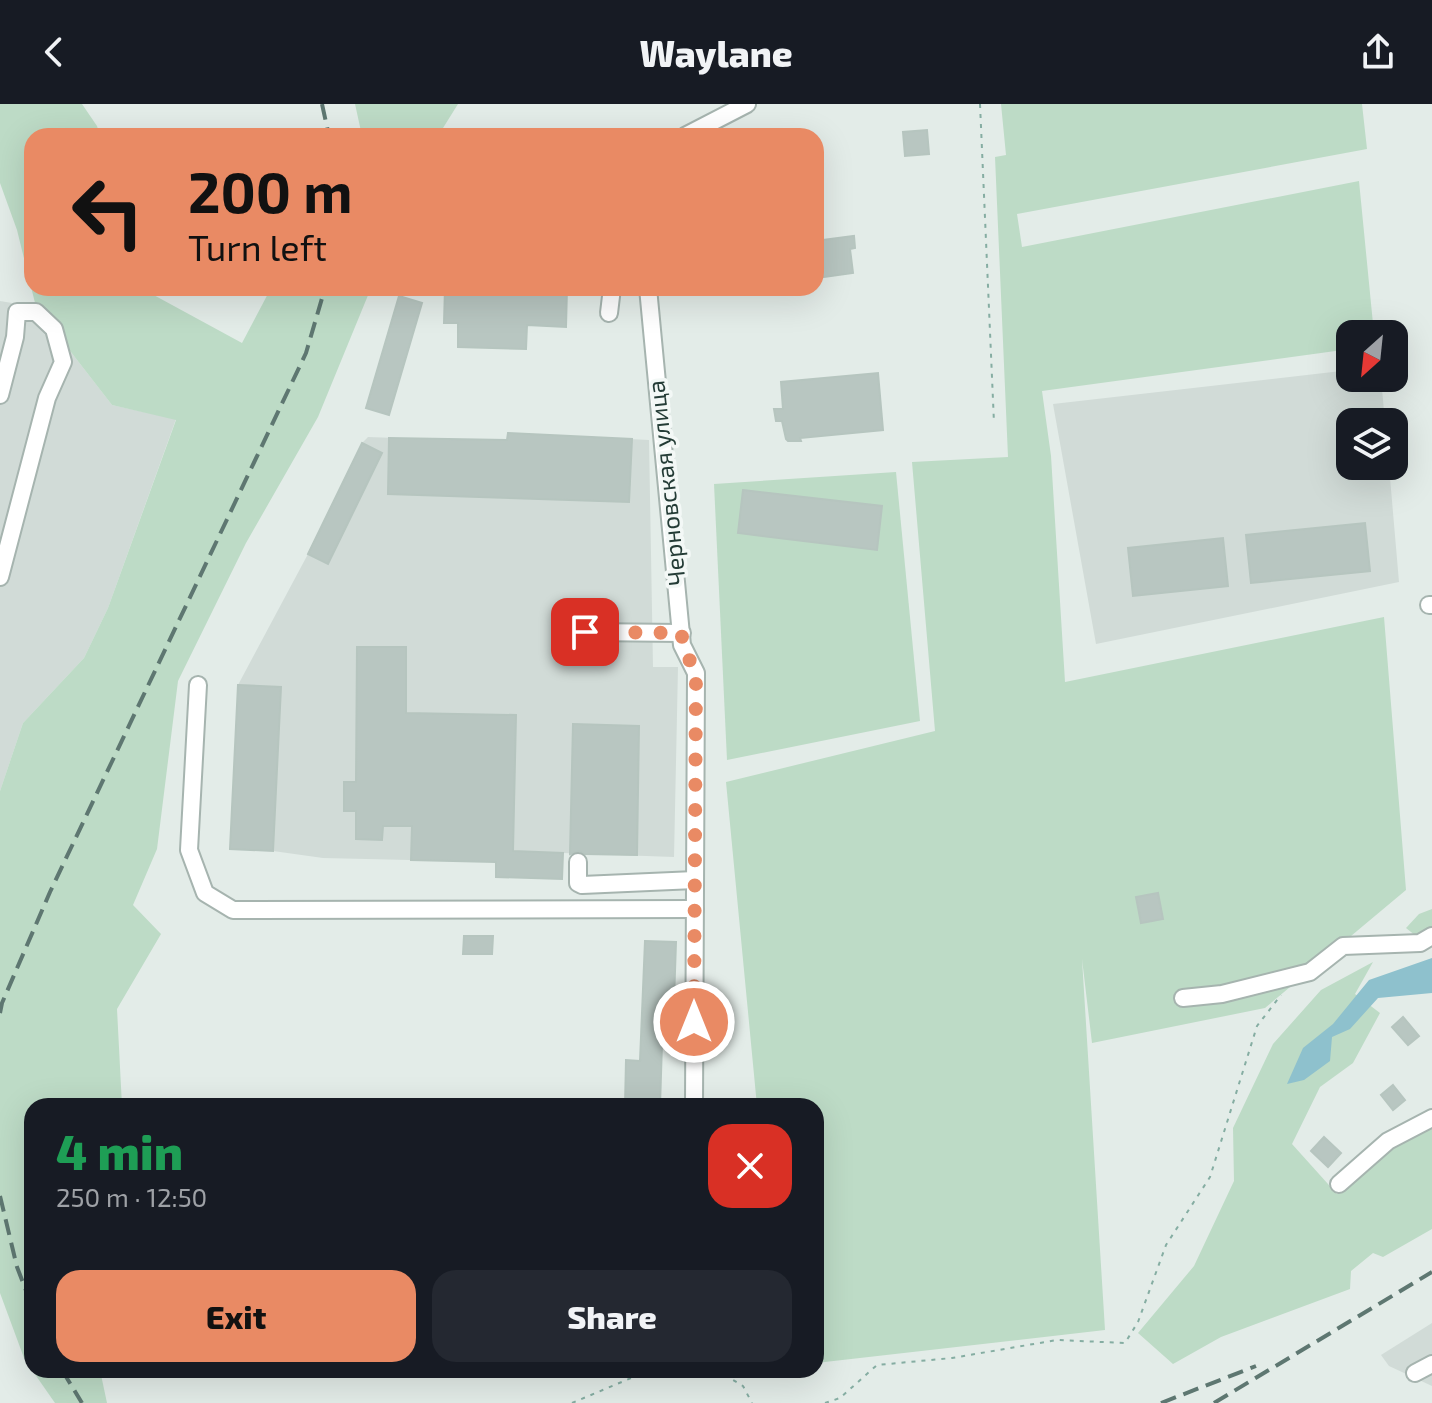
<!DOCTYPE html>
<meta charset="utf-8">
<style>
body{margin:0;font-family:"Exo 2",sans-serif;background:#242831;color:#f1f3f6;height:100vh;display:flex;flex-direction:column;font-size:30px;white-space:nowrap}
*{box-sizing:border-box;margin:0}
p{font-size:26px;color:#9ea1a6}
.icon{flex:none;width:44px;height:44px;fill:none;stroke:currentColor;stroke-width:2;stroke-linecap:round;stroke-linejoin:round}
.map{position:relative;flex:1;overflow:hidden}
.side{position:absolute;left:24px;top:994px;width:800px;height:280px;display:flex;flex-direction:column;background:#171b24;border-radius:24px;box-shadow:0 8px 32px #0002}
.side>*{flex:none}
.guide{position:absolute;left:24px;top:24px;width:800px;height:168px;border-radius:24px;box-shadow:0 8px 32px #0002;background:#e98a64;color:#111;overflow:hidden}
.needle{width:52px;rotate:207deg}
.fabs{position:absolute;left:1336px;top:216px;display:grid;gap:16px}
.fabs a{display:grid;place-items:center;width:72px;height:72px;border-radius:16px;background:#171b24;box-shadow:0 8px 32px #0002;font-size:40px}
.pin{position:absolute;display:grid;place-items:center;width:68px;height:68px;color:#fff;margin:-34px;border-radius:16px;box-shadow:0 4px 12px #0006}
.me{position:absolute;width:88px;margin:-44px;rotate:0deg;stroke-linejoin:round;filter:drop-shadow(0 0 6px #0008)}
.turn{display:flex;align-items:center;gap:28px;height:168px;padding:0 32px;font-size:36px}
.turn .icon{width:104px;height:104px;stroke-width:2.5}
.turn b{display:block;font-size:56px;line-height:68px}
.round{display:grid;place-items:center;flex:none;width:84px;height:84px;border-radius:24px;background:#242831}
.summary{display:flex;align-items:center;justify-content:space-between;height:136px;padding:0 32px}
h1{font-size:48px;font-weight:800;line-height:60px;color:#1e9e55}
.action{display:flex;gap:16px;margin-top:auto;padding:16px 32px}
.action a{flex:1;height:92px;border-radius:24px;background:#e98a64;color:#111;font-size:32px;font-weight:800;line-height:92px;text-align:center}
.action a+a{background:#242831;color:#f1f3f6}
header{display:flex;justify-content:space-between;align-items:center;height:104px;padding:0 32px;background:#171b24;font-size:36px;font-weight:800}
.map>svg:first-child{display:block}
</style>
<header><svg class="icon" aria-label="back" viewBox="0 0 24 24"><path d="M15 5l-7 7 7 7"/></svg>Waylane<svg class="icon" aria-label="share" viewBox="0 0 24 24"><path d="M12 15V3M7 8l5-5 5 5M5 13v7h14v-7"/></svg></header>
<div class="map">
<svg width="1432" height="1299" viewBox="0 0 1432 1299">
<rect width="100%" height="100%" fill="#e3ece8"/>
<!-- built -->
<g fill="#d1dbd7">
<polygon points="0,197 36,203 112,301 176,315 108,504 84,554 23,619 0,687"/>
<polygon points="1350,266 1350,274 1381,274 1385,318 1350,318 1350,362 1389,362 1399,478 1096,540 1053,300"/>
<polygon points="508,329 649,336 653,563 678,563 674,753 563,749 562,775 496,773 496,758 323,754 273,747 230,745 238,581 308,450 362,339 368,333 507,338"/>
<polygon points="1432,1219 1432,1282 1389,1262 1381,1251"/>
</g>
<!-- green -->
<g fill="#bddbc6">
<polygon points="0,0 82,0 97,22 100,32 32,32 32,184 149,184 150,189 242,239 271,184 371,184 318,313 246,439 178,577 157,745 133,801 161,830 117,905 122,1002 32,1002 32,1265 24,1254 0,1189 0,687 23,619 84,554 108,504 176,316 112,301 36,203 17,126 0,79"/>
<polygon points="355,0 458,0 438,32 362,32"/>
<polygon points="1001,0 1362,0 1367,45 1017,110 1022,143 1359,77 1374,230 1350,230 1350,245 1042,287 1051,352 1065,578 1384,513 1406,786 1265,904 1092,939 1082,855 1105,1226 816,1259 816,1002 757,1002 726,678 935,627 912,358 1008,353 995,53 1006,51"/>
<polygon points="896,368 920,617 727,656 714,380"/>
<polygon points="1432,805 1432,826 1416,832 1406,824 1419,810"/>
<polygon points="1373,858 1355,890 1380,909 1353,959 1320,983 1292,1040 1337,1090 1386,1046 1432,1019 1432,1125 1383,1153 1373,1149 1351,1167 1350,1185 1221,1233 1173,1260 1138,1229 1194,1162 1234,1077 1233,1024 1273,940 1321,886"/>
<polygon points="32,1266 100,1266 107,1299 55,1299"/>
</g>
<!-- water -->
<polygon fill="#8ec1cd" points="1432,854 1432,889 1378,894 1350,925 1332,933 1330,957 1304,976 1287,980 1303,944 1333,920 1369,876"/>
<!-- building -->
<g fill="#b8c6c1" stroke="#b6c5bf" stroke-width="2">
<polygon points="927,26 929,50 905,52 903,28"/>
<polygon points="854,132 855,144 850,145 853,169 816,174 816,137"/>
<polygon points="445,184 567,184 566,223 527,221 526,245 458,243 458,219 444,219"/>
<polygon points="399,192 422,199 389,311 366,304"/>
<polygon points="878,269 883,326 800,334 801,337 788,337 786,335 782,317 776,317 774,305 783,305 781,278"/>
<polygon points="508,329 632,335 629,398 388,390 389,334 507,336"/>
<polygon points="362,339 382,349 328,460 308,450"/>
<polygon points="743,386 882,402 877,446 738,429"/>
<polygon points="1365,419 1370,467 1251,479 1246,431"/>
<polygon points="1223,434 1228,482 1133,492 1128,444"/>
<polygon points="357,543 406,543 406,609 516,611 513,747 563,749 562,775 496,773 496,758 411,756 412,722 383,722 382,736 356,735 356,707 344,707 344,678 356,678"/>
<polygon points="238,581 281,583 273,747 230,745"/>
<polygon points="573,620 639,622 637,751 585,750 579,747 570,750"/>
<polygon points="1158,789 1163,815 1141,819 1136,793"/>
<polygon points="464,832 493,832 492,850 463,850"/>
<polygon points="645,837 676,838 674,897 666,897 665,939 662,939 660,1002 625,1002 626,956 640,957"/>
<polygon points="1403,913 1419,932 1408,941 1392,923"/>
<polygon points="1393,981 1405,996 1393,1006 1381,991"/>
<polygon points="1324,1033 1341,1049 1328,1063 1311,1047"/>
</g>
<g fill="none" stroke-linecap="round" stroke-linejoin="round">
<defs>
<g id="minor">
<polyline points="685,32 747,0"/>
<polyline points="648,184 682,541 696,569 694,1002"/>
<polyline points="609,209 612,184"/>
<polyline points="0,291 15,233 17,208 36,208 54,225 63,258 47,294 0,473"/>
<polyline points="1429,501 1432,501"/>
<polyline points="585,528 682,529"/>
<polyline points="198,581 189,746 205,789 233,806 695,805"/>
<polyline points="578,758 578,779 582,781 695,776"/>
<polyline points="1183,894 1222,890 1310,868 1343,842 1420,839 1432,832"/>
<polyline points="1339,1080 1388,1037 1432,1014"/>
<polyline points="1415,1269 1432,1260"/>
</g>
</defs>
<!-- minor casing -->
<use href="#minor" stroke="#a6b4af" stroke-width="20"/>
<!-- path -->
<g stroke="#85ada2" stroke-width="2" stroke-dasharray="4 6" stroke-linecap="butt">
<polyline points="980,0 994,319"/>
<polyline points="716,1266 743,1282 752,1299"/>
<polyline points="572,1299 650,1266"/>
<polyline points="825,1299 840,1294 877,1261 952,1254 1057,1236 1125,1239 1138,1218 1166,1141 1210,1073 1257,922 1281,891"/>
</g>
<!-- minor -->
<use href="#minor" stroke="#fff" stroke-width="16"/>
<!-- rail -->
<g stroke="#5e7771" stroke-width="4" stroke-dasharray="16 8" stroke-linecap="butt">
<polyline points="322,0 329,32"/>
<polyline points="0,909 2,899 50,788 306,249 325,184"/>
<polyline points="0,1092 17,1163 32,1202"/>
<polyline points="62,1266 82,1299"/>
<polyline points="1161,1299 1256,1262"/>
<polyline points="1214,1299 1432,1168"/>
</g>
</g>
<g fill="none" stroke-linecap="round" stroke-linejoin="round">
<!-- route -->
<polyline stroke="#e98a64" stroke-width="14" stroke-dasharray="0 25.2" points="585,528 682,529 682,541 696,569 694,918"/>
</g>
<g text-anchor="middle" stroke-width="7" stroke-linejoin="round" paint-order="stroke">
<!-- street labels -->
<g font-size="24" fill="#243c36" stroke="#f3f8f6">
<text transform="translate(667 379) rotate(-96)" y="8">Черновская улица</text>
</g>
</g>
</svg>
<div class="fabs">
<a><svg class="needle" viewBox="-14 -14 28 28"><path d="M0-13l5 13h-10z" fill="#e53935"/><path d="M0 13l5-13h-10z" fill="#9ea1a6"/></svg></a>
<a><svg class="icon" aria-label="layers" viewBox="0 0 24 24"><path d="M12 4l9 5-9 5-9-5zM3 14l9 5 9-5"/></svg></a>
</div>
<div class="pin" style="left:585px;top:528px;background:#d93025"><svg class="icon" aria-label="arrive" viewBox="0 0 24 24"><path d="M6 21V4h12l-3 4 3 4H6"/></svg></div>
<svg class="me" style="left:694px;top:918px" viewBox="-20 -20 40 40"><circle r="17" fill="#e98a64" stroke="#fff" stroke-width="3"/><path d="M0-11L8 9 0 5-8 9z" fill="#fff"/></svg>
<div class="guide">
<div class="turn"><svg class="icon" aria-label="left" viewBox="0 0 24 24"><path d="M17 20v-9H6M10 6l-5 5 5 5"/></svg><div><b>200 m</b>Turn left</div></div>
</div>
<section class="side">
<div class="summary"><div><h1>4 min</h1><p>250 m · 12:50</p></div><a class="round" style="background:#d93025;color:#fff"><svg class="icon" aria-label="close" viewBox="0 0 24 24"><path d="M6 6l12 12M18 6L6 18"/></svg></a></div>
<div class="action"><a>Exit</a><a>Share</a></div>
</section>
</div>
